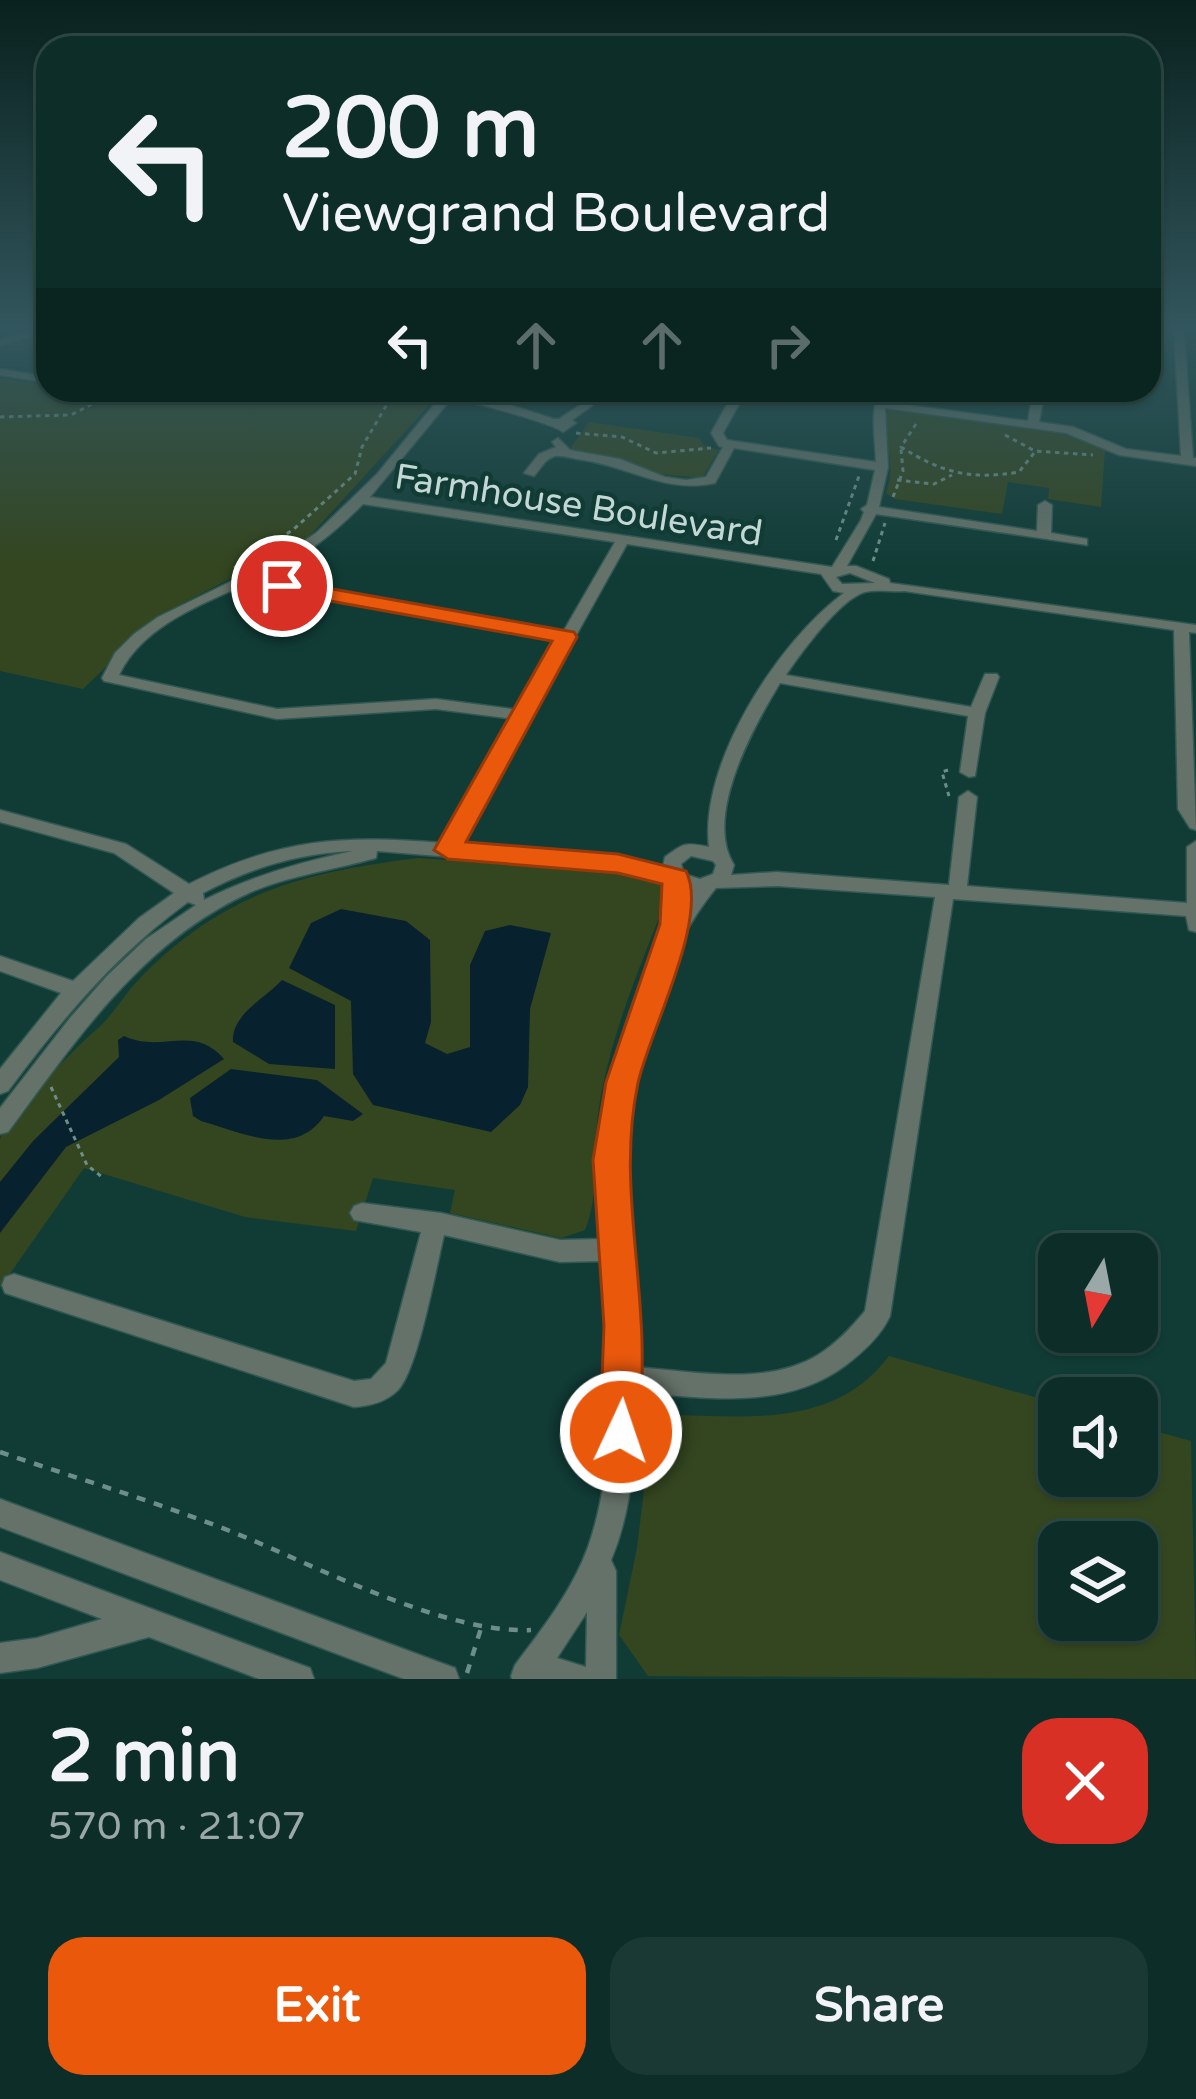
<!DOCTYPE html>
<meta charset="utf-8">
<style>
body{margin:0;font-family:"Varela Round",sans-serif;background:#1b3934;color:#f1f3f6;height:100vh;display:flex;flex-direction:column;font-size:45px;white-space:nowrap}
*{box-sizing:border-box;margin:0}
p{font-size:39px;color:#9aa8a8}
.icon{flex:none;width:66px;height:66px;fill:none;stroke:currentColor;stroke-width:2;stroke-linecap:round;stroke-linejoin:round}
.map{position:relative;height:1679px;overflow:hidden}
.sheet{display:flex;flex-direction:column;background:#0d2d28;flex:1}
.sheet>*{flex:none}
.guide{position:absolute;left:36px;top:36px;width:1125px;height:366px;border-radius:36px;box-shadow:0 3px 9px #0004,0 0 0 3px #2d4945;background:#0d2d28;color:#f1f3f6;overflow:hidden}
.needle{width:78px;rotate:190deg}
.tools{position:absolute;left:1038px;top:1233px;display:grid;gap:24px}
.tools a{display:grid;place-items:center;width:120px;height:120px;border-radius:24px;background:#0d2d28;box-shadow:0 3px 9px #0004,0 0 0 3px #2d4945;font-size:60px}
.pin{position:absolute;display:grid;place-items:center;width:102px;height:102px;color:#fff;margin:-51px;border:6px solid #fff;border-radius:50%;box-shadow:0 3px 12px #0007}
.me{position:absolute;width:132px;margin:-66px;rotate:3deg;stroke-linejoin:round;filter:drop-shadow(0 0 9px #0008)}
.turn{display:flex;align-items:center;gap:42px;height:252px;padding:0 48px;font-size:54px}
.turn .icon{width:156px;height:156px;stroke-width:2.5}
.turn b{display:block;font-size:84px;line-height:102px}
.lanes{display:flex;align-items:center;height:114px;padding:0 48px;background:#0003;justify-content:center;gap:60px;direction:ltr}
.lanes .off{opacity:.35}
.round{display:grid;place-items:center;flex:none;width:126px;height:126px;border-radius:36px;background:#1b3934}
.summary{display:flex;align-items:center;justify-content:space-between;height:204px;padding:0 48px}
h1{font-size:72px;font-weight:700;line-height:90px}
.action{display:flex;gap:24px;margin-top:auto;padding:24px 48px}
.action a{flex:1;height:138px;border-radius:36px;background:#ea580c;color:#fff;font-size:48px;font-weight:700;line-height:138px;text-align:center}
.action a+a{background:#1b3934;color:#f1f3f6}
.map>svg:first-child{display:block}
</style>
<div class="map">
<svg width="1196" height="1679" viewBox="0 0 1196 1679">
<rect width="100%" height="100%" fill="#113c36"/>
<!-- green -->
<g fill="#344620" fill-rule="evenodd">
<polygon points="0,378 48,385 48,390 443,390 307,539 160,615 83,689 0,671"/>
<path d="M894 409 1058 432 1105 450 1101 507 1048 499 1049 488 1008 482 1002 514 895 499 886 493C899 456 879 436 886 411Z"/>
<polygon points="589,422 699,438 704,446 719,450 702,478 648,473 618,459 569,450"/>
<path d="M418 858 637 873 665 885 664 905C639 969 612 1032 600 1101 592 1142 601 1193 585 1230L561 1238 450 1213 455 1190 373 1178 356 1231 245 1217 84 1168 0 1288C0 1259 0 1161 0 1140 8 1115 75 1048 97 1029 115 1013 127 990 145 973 228 891 306 872 418 858Z"/>
<path d="M889 1356 1059 1404V1476H1137V1426L1191 1441 1196 1679 648 1676 619 1635 637 1548 650 1440 677 1439 676 1415C755 1417 836 1426 889 1356ZM1059 1542H1137V1620H1059Z"/>
</g>
<!-- water -->
<g fill="#08212e">
<polygon points="341,909 406,921 430,940 431,1022 425,1043 447,1054 470,1047 470,965 485,931 510,925 551,933 530,1009 528,1087 520,1105 491,1132 373,1105 353,1074 351,1001 289,968 311,923"/>
<path d="M282 980 335 1005V1069L269 1064 233 1042C231 1015 264 999 282 980Z"/>
<path d="M124 1036C163 1054 193 1023 224 1059L159 1100 66 1147 0 1233V1182L33 1141 119 1057 118 1040Z"/>
<path d="M231 1069 317 1080 363 1114 353 1121 324 1116C295 1159 243 1133 201 1121L193 1116 190 1098Z"/>
</g>
<g fill="none" stroke-linecap="round" stroke-linejoin="round">
<defs>
<g id="minor">
<polygon points="30,331 45,331 0,346 0,340"/>
<path d="M1174 331H1184L1193 458H1196V466L1119 455 1066 433 885 408 888 467 879 507 1037 531 1038 505 1045 501 1052 505 1051 533 1087 539V545L876 514 847 566H856L889 579 890 583 1196 625V633L1189 632 1196 830 1190 828 1178 809 1174 630 904 591C892 592 877 589 865 592 840 599 801 653 786 675L971 707 985 674H997L999 677 985 713 975 776 969 777 960 772 968 716 780 683C754 726 703 816 734 865L731 875 777 872 949 885 959 797 968 791 977 797 967 886 1187 903V847L1196 841V932L1189 930 1186 916 953 899 890 1316C881 1336 863 1352 846 1365 785 1411 706 1398 635 1392 636 1449 633 1508 611 1560L616 1571V1679H512L511 1676 515 1665C543 1628 572 1591 588 1547 620 1456 607 1356 602 1261L560 1262 444 1235C436 1268 418 1369 398 1390 386 1402 370 1406 354 1407L5 1293 2 1285 5 1277 14 1274 354 1381 371 1379 386 1363 421 1232 354 1220 350 1213 354 1206 362 1203 441 1213 560 1240 600 1239C600 1208 598 1176 601 1145 607 1066 642 951 693 891L668 879 598 869 377 851 376 858C334 870 291 875 251 892 143 940 76 1040 8 1132L0 1134V1108L70 1018 107 976 146 939 196 905 188 902C116 954 61 1020 8 1091L0 1094V1069L61 993 0 971V956L73 981 139 918 174 893 114 853 0 822V810L126 844 189 884C280 838 343 835 443 843L514 719 436 709 277 719 104 681 102 678 115 653 134 634 158 617 273 561 316 533 377 474 446 390 485 397 554 419H559L583 403 593 405 572 420 576 423 563 432C554 424 469 400 451 399L370 497 832 567 861 520 864 512 861 509 867 505 875 470 734 448 715 483C667 494 630 467 583 460 574 459 563 455 555 456 545 459 541 468 534 476L524 473 539 454 556 447 552 442 558 438 570 450 620 459 665 477 686 480 706 477 723 447 719 446 711 433 735 390H747L723 433 727 440 876 462C875 436 870 414 879 390H891L886 402 1028 421 1033 390H1045L1039 422 1073 427 1126 449 1181 456ZM363 504 615 542 563 632 286 583 267 574C305 557 334 533 363 504ZM627 544 821 574 833 591 844 593C778 642 699 763 709 847 685 842 684 843 665 857L663 866 598 856 460 844ZM850 573 875 583 842 584 836 577ZM256 580 282 591 559 640 519 710 436 699 277 709 119 675C143 624 207 602 256 580ZM353 851C300 862 252 876 204 900L203 893C251 868 298 853 353 851ZM691 856 713 861 716 865 713 874 700 879 684 874 681 864ZM777 886 935 897 865 1311C851 1328 837 1343 818 1355 766 1387 691 1371 634 1367 624 1235 609 1130 656 1002 671 959 687 923 716 888ZM587 1612 586 1667 557 1658Z"/>
<polygon points="0,369 48,377 48,383 0,375"/>
<polygon points="0,1499 444,1664 455,1668 459,1679 404,1679 0,1527"/>
<polygon points="0,1552 299,1664 310,1668 314,1679 259,1679 149,1637 37,1668 0,1673 0,1643 37,1638 102,1619 0,1580"/>
</g>
</defs>
<!-- minor casing -->
<use href="#minor" stroke="#315852" stroke-width="3"/>
<!-- path-far1 -->
<g stroke="#6e8e89" stroke-width="3" stroke-dasharray="4.5 4.5" stroke-linecap="butt">
<polyline points="268,390 337,401 405,390"/>
<polyline points="0,417 71,415 118,390"/>
<path d="M916 424 901 447C943 473 970 480 1019 472L1034 453"/>
<polyline points="576,433 622,437 656,453 711,448"/>
<polyline points="1005,435 1035,451 1093,455"/>
<polyline points="897,480 934,484 952,475"/>
<polyline points="893,497 903,471 901,449"/>
<polyline points="836,540 859,476"/>
<polyline points="873,561 885,523"/>
<polyline points="234,568 294,529 355,474 362,447 393,394"/>
<polyline points="948,770 942,772 949,796"/>
<polyline points="51,1087 87,1165 102,1177"/>
</g>
<!-- path -->
<g stroke="#6e8e89" stroke-width="4.5" stroke-dasharray="9 9" stroke-linecap="butt">
<path d="M0 1452C84 1481 171 1506 252 1540 327 1572 450 1634 531 1630"/>
<polyline points="467,1673 482,1625"/>
</g>
<!-- minor -->
<use href="#minor" fill="#657269" fill-rule="evenodd"/>
</g>
<!-- sky -->
<linearGradient id="sky" x2="0" y2="1"><stop stop-color="#09211e"/><stop offset="0.58" stop-color="#32565d"/><stop offset="1" stop-color="#32565d" stop-opacity="0"/></linearGradient>
<rect width="1196" height="566" fill="url(#sky)"/>
<!-- route -->
<path fill="#ea580c" stroke="#983908" stroke-width="3" d="M282 580 574 632 577 637 466 842 618 854 686 871C710 918 649 1032 638 1083 621 1163 637 1241 641 1321 644 1358 641 1395 641 1432L635 1446 621 1452 606 1446 600 1432 604 1326 593 1160 606 1082 660 924 662 884 618 873 448 859 434 850 552 641 275 591 271 586Z"/>
<g text-anchor="middle" stroke-width="9" stroke-linejoin="round" paint-order="stroke">
<!-- far-street labels -->
<g font-size="36" fill="#c3d8d4" stroke="#113c36">
<text transform="translate(579 504) rotate(9)" y="13">Farmhouse Boulevard</text>
</g>
</g>
</svg>
<div class="tools">
<a><svg class="needle" viewBox="-14 -14 28 28"><path d="M0-13l5 13h-10z" fill="#e53935"/><path d="M0 13l5-13h-10z" fill="#9aa8a8"/></svg></a>
<a><svg class="icon" aria-label="sound" viewBox="0 0 24 24"><path d="M4 9h4l5-4v14l-5-4H4zM17 9q2 3 0 6"/></svg></a>
<a><svg class="icon" aria-label="layers" viewBox="0 0 24 24"><path d="M12 4l9 5-9 5-9-5zM3 14l9 5 9-5"/></svg></a>
</div>
<div class="pin" style="left:282px;top:586px;background:#d93025"><svg class="icon" aria-label="arrive" viewBox="0 0 24 24"><path d="M6 21V4h12l-3 4 3 4H6"/></svg></div>
<svg class="me" style="left:621px;top:1432px" viewBox="-20 -20 40 40"><circle r="17" fill="#ea580c" stroke="#fff" stroke-width="3"/><path d="M0-11L8 9 0 5-8 9z" fill="#fff"/></svg>
<div class="guide">
<div class="turn"><svg class="icon" aria-label="left" viewBox="0 0 24 24"><path d="M17 20v-9H6M10 6l-5 5 5 5"/></svg><div><b>200 m</b>Viewgrand Boulevard</div></div>
<div class="lanes"><svg class="icon" aria-label="left" viewBox="0 0 24 24"><path d="M17 20v-9H6M10 6l-5 5 5 5"/></svg><svg class="icon off" aria-label="ahead" viewBox="0 0 24 24"><path d="M12 20V5M6 11l6-6 6 6"/></svg><svg class="icon off" aria-label="ahead" viewBox="0 0 24 24"><path d="M12 20V5M6 11l6-6 6 6"/></svg><svg class="icon off" aria-label="right" viewBox="0 0 24 24"><path d="M7 20v-9h11M14 6l5 5-5 5"/></svg></div>
</div>
</div>
<section class="sheet">
<div class="summary"><div><h1>2 min</h1><p>570 m · 21:07</p></div><a class="round" style="background:#d93025;color:#fff"><svg class="icon" aria-label="close" viewBox="0 0 24 24"><path d="M6 6l12 12M18 6L6 18"/></svg></a></div>
<div class="action"><a>Exit</a><a>Share</a></div>
</section>
